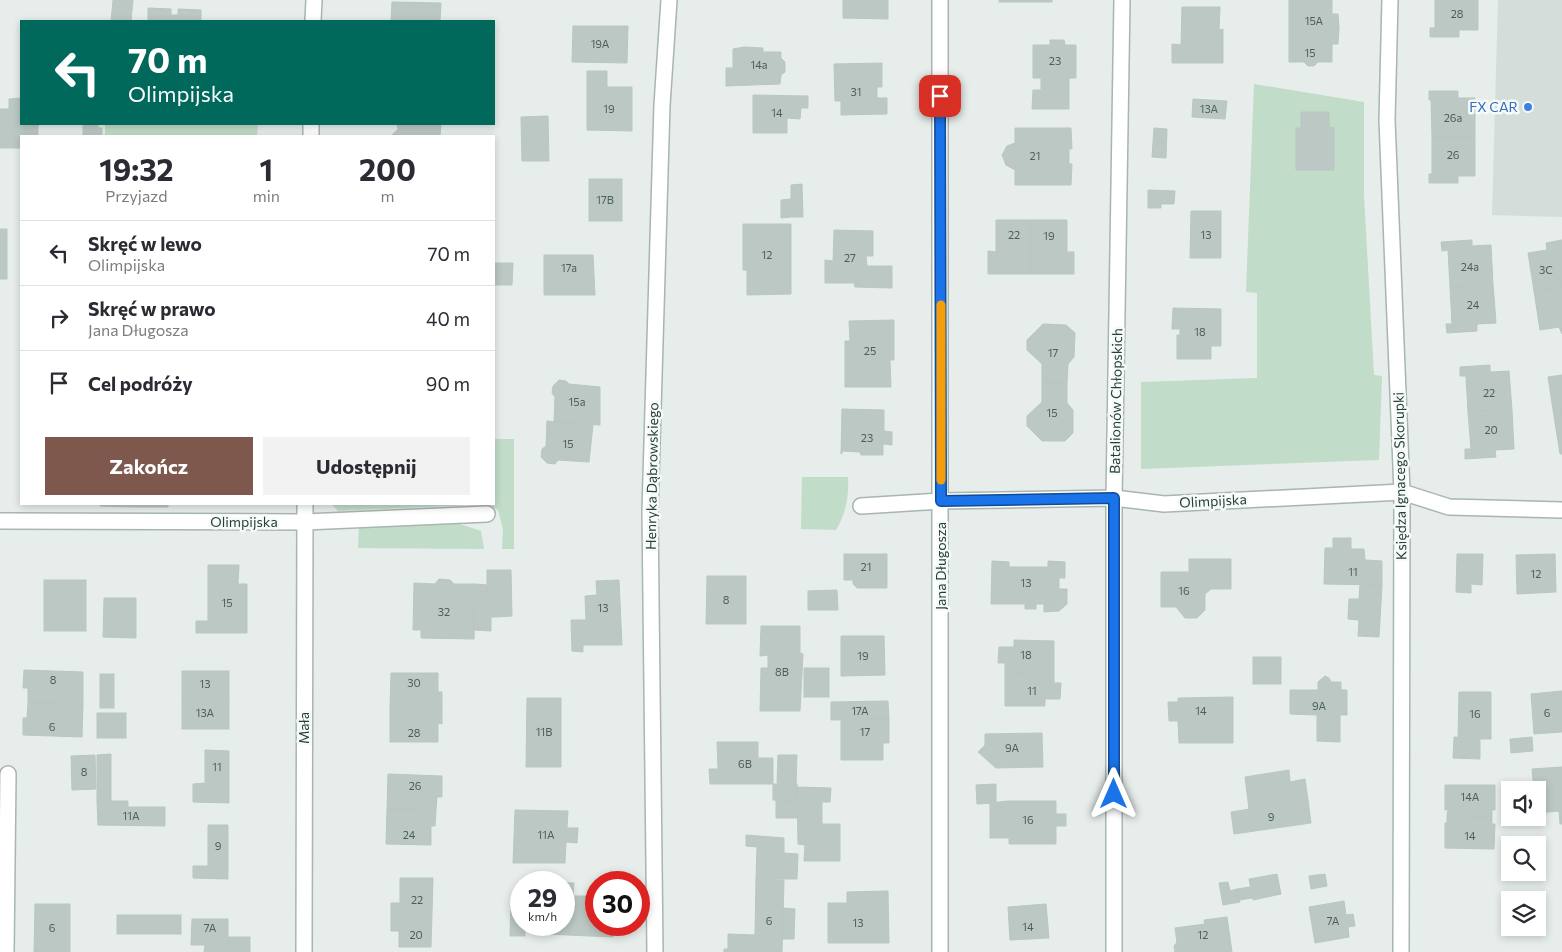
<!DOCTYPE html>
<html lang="pl">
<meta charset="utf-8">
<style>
body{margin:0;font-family:Commissioner,sans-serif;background:#f2f2f3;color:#2b2b33;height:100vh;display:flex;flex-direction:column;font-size:19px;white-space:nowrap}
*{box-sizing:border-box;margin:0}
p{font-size:16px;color:#7c7c81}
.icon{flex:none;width:28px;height:28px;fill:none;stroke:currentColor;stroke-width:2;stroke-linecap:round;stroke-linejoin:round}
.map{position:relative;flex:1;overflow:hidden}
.panel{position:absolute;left:20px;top:135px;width:475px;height:370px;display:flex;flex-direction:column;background:#fff;border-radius:0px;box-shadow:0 2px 8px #0003}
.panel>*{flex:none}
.banner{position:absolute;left:20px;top:20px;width:475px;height:105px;border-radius:0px;box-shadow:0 2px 8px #0003;background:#00695c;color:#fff;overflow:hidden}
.controls{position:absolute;left:1501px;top:781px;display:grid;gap:10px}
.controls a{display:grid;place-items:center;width:45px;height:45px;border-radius:0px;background:#fff;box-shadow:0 2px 8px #0003;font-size:25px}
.speed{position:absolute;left:510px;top:871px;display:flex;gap:10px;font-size:25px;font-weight:700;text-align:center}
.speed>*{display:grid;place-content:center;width:65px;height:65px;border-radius:50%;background:#fff;box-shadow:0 2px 8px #0003;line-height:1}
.speed small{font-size:12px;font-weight:400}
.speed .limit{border:8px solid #d22;background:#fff;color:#111}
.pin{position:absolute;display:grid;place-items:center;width:42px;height:42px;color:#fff;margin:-21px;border-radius:10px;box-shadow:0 2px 8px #0006}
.me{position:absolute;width:55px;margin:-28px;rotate:0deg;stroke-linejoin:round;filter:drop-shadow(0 0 4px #0008)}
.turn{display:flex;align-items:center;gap:18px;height:105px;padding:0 25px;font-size:22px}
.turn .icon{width:65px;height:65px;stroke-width:2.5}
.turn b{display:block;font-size:35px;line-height:42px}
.eta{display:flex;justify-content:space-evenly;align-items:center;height:85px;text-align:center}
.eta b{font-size:30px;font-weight:700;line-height:35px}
.button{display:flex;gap:10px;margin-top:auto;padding:10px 25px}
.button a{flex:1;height:58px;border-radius:0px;background:#7e574d;color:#fff;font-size:20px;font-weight:700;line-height:58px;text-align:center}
.button a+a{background:#f2f2f3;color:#2b2b33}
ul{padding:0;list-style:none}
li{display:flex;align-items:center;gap:15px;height:65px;padding:0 25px;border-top:1px solid #e1e1e2}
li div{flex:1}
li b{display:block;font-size:19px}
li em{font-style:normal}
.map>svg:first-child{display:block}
</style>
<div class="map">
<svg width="1562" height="952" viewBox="0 0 1562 952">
<rect width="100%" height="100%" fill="#e6edea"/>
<!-- built -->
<polygon fill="#d4ddd9" points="1498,0 1562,0 1562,217 1492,215"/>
<!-- green -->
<g fill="#c1dcc9">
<polygon points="1254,84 1364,102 1364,196 1374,375 1382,376 1379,460 1141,469 1141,382 1257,378 1257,293 1246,292"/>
<polygon points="105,124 258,124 257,136 105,136"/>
<polygon points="494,439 514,439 514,549 502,549 503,529 498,510 486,504 338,511 331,504 494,504"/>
<path d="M802 477H848C849 497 846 513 836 530L801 529Z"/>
<polygon points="460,524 481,531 484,549 358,548 359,525"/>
</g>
<!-- building -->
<g fill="#bcc8c3" stroke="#b9c7c1">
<polygon points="113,0 133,0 131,21 111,21"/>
<polygon points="843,0 888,0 888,19 843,18"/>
<rect x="999" y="0" width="53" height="2"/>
<polygon points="1289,0 1332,0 1332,14 1338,14 1339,29 1289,29"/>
<polygon points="1435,0 1478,0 1478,30 1459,30 1459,37 1430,37 1430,28 1435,28"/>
<polygon points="392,2 441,3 440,21 391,21"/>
<polygon points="1182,7 1220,7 1219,30 1223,29 1223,63 1172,63 1172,44 1181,45"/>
<polygon points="148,8 171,9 171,15 178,15 178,9 201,10 201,21 148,21"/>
<polygon points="573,26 628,26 627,63 572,62"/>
<polygon points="1289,29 1339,29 1338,44 1332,44 1332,62 1318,62 1314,66 1308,66 1304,62 1289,62"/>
<polygon points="1050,40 1064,40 1065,45 1076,45 1076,78 1069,78 1069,109 1032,109 1033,90 1041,90 1041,78 1033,78 1033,45 1050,45"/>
<polygon points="744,47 763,48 763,52 781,52 781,58 785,62 785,72 781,75 780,84 726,86 726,68 733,68 733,49"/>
<polygon points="882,63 882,87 877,87 877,98 887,98 887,114 841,115 841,101 835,101 834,64"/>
<polygon points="587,71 607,71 607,87 632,87 632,131 587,130"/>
<polygon points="1429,91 1458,91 1458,98 1475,98 1475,137 1432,137 1431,100 1429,100"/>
<polygon points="753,95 808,96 808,108 801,108 800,119 787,118 787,133 753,133"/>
<polygon points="21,98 21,124 38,124 38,136 21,136 21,148 0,148 0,109 9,109 9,99"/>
<polygon points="1193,99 1227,101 1225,119 1192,117"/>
<polygon points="1301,112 1329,112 1329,127 1334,128 1334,170 1296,170 1296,128 1301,128"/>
<polygon points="548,116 549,161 522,161 521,117"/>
<polygon points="83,124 98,124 98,128 102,128 102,136 83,136"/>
<polygon points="397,124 441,124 440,136 391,136 398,129"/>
<polygon points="1015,128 1071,128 1072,149 1069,149 1069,164 1072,164 1071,185 1015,185 1015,170 1006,165 1002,155 1007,146 1015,143"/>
<polygon points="1154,128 1167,129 1166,158 1152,157"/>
<polygon points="1432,137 1475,137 1475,176 1458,176 1458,183 1429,183 1429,174 1432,174"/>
<rect x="589" y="179" width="33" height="42"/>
<polygon points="802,184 803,217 791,217 791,185"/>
<polygon points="1148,190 1175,191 1174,204 1161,204 1161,208 1148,208"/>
<polygon points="791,199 791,217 781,218 781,200"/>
<polygon points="1191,211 1221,211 1221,258 1190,258"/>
<polygon points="996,220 1031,220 1031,274 988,274 988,251 996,252"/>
<polygon points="1031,220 1067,220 1067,252 1074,252 1074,274 1031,274"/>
<polygon points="743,224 791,224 791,294 747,295 747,270 743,270"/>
<rect x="0" y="229" width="7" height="27"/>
<polygon points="834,230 873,231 873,256 866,256 867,266 892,266 892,288 855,287 854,283 825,283 825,260 833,261"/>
<polygon points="1472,240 1472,246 1491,245 1493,284 1450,287 1448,250 1442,251 1441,242"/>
<polygon points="1562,240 1562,287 1534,291 1528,253 1547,250 1546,243"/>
<polygon points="544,255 593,255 595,295 544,295"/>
<rect x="0" y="256" width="7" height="23"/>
<polygon points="494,263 513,263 512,285 494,285"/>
<polygon points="1493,284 1496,323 1477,324 1477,331 1447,333 1446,324 1452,324 1450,287"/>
<polygon points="1562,287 1562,334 1559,327 1540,330 1534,291"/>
<polygon points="1173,308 1221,309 1221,346 1211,346 1211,359 1177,359 1177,335 1180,335 1180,329 1172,329"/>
<polygon points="894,320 894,360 890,360 891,387 845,387 845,341 850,341 849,321"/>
<polygon points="1043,324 1066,325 1075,333 1074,357 1068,364 1067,383 1042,383 1042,364 1027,350 1027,340"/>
<polygon points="1490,365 1490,372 1509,371 1512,410 1468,412 1466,376 1460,376 1460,367"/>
<polygon points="1562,375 1562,415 1554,416 1548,377"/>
<polygon points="559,380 566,381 569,384 600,387 600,425 554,422 555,397 552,393 553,386"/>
<polygon points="1042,383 1067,383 1067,403 1073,410 1073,433 1065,441 1042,441 1027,426 1027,416 1042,402"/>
<polygon points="842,409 884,410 884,431 892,432 892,445 883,444 883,455 861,455 860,452 843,451 841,454"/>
<polygon points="1512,410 1514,449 1495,450 1496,457 1465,459 1465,449 1471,449 1468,412"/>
<polygon points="1562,415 1562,454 1560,454 1554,416"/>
<polygon points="547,421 593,425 589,462 558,460 555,464 547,463 541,457 542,449 546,446"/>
<polygon points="100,504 134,504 133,507 100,506"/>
<polygon points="134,504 168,504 168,507 133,507"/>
<polygon points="1333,538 1351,538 1351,549 1364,549 1365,560 1382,561 1382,585 1324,584 1325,548 1333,548"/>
<polygon points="844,554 887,554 887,588 857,588 853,584 853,580 844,580"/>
<polygon points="1457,554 1483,554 1482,585 1471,584 1471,593 1456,592"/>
<polygon points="1555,554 1556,592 1517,594 1516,555"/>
<polygon points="1189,559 1231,559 1231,589 1211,589 1205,594 1205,610 1197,618 1185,618 1176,607 1161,607 1161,572 1189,572"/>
<polygon points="992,561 1009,562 1009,567 1048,567 1048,561 1065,562 1065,578 1059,578 1059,589 1067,589 1067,604 1059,611 1044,612 1044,604 1036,604 1036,609 1025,609 1025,604 991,604"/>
<polygon points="208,565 239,565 238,584 247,584 247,633 196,633 196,621 208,621"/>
<polygon points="487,570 511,570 512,616 496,617 496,596 487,596"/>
<polygon points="707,576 746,576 746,624 706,624"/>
<polygon points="439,579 450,580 454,584 475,584 474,639 421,638 421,630 413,630 414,583 435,584"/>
<rect x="44" y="580" width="42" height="51"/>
<polygon points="619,580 622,645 583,645 583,652 572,651 571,620 586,620 585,596 597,595 596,581"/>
<polygon points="475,584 487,585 487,596 496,596 496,617 491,617 491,631 474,630"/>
<polygon points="1360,584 1382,585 1379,637 1358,636 1359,620 1348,619 1349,599 1359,599"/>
<polygon points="837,590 838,610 808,610 808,591"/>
<polygon points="104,598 136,598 136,638 103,637"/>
<polygon points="761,626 800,626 800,653 803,654 800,711 760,711 761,668 768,668 768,655 760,656"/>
<polygon points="841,636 884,636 885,675 841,676"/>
<polygon points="1014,640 1054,641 1054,674 1005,673 1005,663 998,663 999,647 1014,647"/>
<rect x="1253" y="657" width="28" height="27"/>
<rect x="804" y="668" width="25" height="29"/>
<polygon points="24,670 83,672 83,704 28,703 28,688 23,688"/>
<rect x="182" y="671" width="47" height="27"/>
<polygon points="391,673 438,673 438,692 442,692 442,708 390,708"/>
<polygon points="1005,673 1054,674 1054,683 1061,683 1060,699 1045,699 1045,706 1005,706"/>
<rect x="100" y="674" width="14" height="34"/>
<polygon points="1325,676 1329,678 1331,682 1341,682 1341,690 1347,690 1347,715 1340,715 1340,742 1317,741 1317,715 1290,714 1290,690 1318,690 1318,682"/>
<polygon points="1562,691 1562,732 1534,734 1531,694"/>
<polygon points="1459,692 1491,692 1491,739 1458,739"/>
<polygon points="1233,697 1233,743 1179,743 1178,721 1169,721 1168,702 1178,702 1178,698"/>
<rect x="182" y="698" width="47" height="31"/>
<polygon points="527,698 561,698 561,767 526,767"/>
<polygon points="888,701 889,719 831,720 831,702"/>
<polygon points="28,703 83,704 82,737 23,735 23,718 27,718"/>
<polygon points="390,708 442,708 442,724 438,723 438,742 390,742"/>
<rect x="97" y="713" width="29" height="25"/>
<polygon points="841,719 889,719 889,743 883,743 883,760 841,760"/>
<polygon points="1042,733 1043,767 996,768 978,752 985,745 985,734"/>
<polygon points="1454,737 1480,739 1480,759 1453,758"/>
<polygon points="1532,737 1533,751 1511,753 1510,739"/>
<polygon points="717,742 758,742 758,758 773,758 773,784 710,784 709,769 718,769"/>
<polygon points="205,750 229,751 229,803 193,802 193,784 205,783"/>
<polygon points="111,754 111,801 97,801 97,755"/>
<polygon points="95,755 96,789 72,790 71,756"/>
<polygon points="778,755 797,755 796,784 777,783"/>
<polygon points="1562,767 1562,824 1560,824 1559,811 1538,813 1538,790 1534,790 1532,769"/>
<polygon points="1289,770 1290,782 1305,779 1308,800 1249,809 1245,777"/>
<polygon points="388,774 442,776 442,797 437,797 436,810 387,809"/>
<polygon points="773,784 797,784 797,801 773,800"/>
<polygon points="996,784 996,803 977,804 976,785"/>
<polygon points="1445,785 1495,785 1495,810 1492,810 1492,817 1447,816 1448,809 1445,810"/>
<polygon points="797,787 831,788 830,802 822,802 822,824 840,824 840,861 804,861 805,845 798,844"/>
<polygon points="776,800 797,801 797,818 776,818"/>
<polygon points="1308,800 1311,823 1234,834 1231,812"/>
<polygon points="97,801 128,801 128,807 165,807 165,826 98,825"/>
<polygon points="1008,801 1056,801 1056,814 1066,814 1066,826 1056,826 1056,844 1009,844 1009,838 990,838 990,803"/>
<polygon points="387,809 436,810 435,826 431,826 431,845 386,844"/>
<polygon points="515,810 568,811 567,828 578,828 577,843 566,842 565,863 513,863"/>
<polygon points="1447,816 1492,817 1492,824 1495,824 1494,849 1445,848 1445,823 1447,823"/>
<polygon points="208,825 228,825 228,879 193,878 193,866 208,866"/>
<polygon points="746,835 784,838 784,853 798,854 797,879 756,879 757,847 746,846"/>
<polygon points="1277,874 1281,894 1253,900 1249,879"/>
<polygon points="1325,874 1327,886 1311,889 1309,876"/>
<polygon points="400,878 433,878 431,947 399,947 399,931 391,931 391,903 400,903"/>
<polygon points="756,879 784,880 782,952 724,952 724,949 728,949 728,934 755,935"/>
<polygon points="550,882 574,883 573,896 591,896 590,936 546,934 546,925 564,925 564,882"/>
<polygon points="1228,882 1230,891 1237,889 1240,902 1223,905 1219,883"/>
<polygon points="1250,887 1252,898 1239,900 1237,889"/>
<polygon points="888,891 889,943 828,943 828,903 847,903 847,892"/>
<polygon points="591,896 596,897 596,925 614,925 613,937 590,936"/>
<polygon points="511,901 521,901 521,925 525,925 525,936 510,936"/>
<polygon points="1344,901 1346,915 1353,914 1355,926 1348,927 1349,937 1315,943 1309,907"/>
<polygon points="35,904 70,904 70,952 34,952"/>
<polygon points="1046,904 1049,938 1010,940 1008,907"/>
<polygon points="783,908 795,909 794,939 782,939"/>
<rect x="117" y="915" width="64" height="19"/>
<polygon points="1227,917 1232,952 1175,952 1174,946 1177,942 1175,928 1205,924 1204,920"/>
<polygon points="192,919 228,919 228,952 204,952 205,945 191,945"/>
<rect x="228" y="937" width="22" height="15"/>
</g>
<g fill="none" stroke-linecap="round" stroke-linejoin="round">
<defs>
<g id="street">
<polyline points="1390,0 1387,120 1402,492 1401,952"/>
<polyline points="313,21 314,0"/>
<polyline points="311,136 311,124"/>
<polyline points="861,506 941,501 1114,498 1164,504 1402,492 1449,507 1562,510"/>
<polyline points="0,521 305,522 487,514"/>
<polyline points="6,952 8,774"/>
<polyline points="304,952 305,504"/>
<polyline points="655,952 650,511 662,105 669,0"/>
<polyline points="940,952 940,0"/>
<polyline points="1114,952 1114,498 1122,0"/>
</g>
</defs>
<!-- street casing -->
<use href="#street" stroke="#a9b5b1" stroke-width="18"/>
<!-- street -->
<use href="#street" stroke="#fff" stroke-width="15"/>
</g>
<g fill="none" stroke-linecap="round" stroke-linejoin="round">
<defs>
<polyline id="route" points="940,96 941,501 1114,498 1114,794"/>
</defs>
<!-- route casing -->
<use href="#route" stroke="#114b97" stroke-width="12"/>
<!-- route -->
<use href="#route" stroke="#1a73e8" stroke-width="9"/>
<!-- slow -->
<polyline stroke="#f59e0b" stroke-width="9" points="941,305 941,480"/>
</g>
<!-- markers -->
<circle fill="#3f7fe0" stroke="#f6faf8" stroke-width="2" cx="1528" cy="107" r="5"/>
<g text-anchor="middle" stroke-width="5" stroke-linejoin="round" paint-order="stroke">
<!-- number labels -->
<g font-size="11" fill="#4c605b">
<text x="1457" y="18">28</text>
<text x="1314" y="25">15A</text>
<text x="600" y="48">19A</text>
<text x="1310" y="57">15</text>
<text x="1055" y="65">23</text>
<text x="759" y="69">14a</text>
<text x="856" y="96">31</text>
<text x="609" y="113">19</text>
<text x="1209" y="113">13A</text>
<text x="777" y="117">14</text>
<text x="1453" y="122">26a</text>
<text x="1453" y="159">26</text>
<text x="1035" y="160">21</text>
<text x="605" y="204">17B</text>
<text x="1014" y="239">22</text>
<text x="1206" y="239">13</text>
<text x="1049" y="240">19</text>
<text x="767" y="259">12</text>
<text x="850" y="262">27</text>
<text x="1470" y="271">24a</text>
<text x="569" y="272">17a</text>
<text x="1546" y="274">3C</text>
<text x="1473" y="309">24</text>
<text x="1200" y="336">18</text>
<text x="870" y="355">25</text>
<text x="1053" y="357">17</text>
<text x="1489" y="397">22</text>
<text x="577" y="406">15a</text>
<text x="1052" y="417">15</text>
<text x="1491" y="434">20</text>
<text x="867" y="442">23</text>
<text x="568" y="448">15</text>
<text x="866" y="571">21</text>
<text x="1353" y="576">11</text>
<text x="1536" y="578">12</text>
<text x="1026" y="587">13</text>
<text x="1184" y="595">16</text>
<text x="726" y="604">8</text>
<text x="227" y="607">15</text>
<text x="603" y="612">13</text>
<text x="444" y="616">32</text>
<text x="1026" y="659">18</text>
<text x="863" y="660">19</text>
<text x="782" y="676">8B</text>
<text x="53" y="684">8</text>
<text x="414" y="687">30</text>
<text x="205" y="688">13</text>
<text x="1032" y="695">11</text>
<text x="1319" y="710">9A</text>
<text x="860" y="715">17A</text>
<text x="1201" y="715">14</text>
<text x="205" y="717">13A</text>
<text x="1547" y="717">6</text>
<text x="1475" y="718">16</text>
<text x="52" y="731">6</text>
<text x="544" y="736">11B</text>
<text x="865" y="736">17</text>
<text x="414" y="737">28</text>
<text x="1012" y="752">9A</text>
<text x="745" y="768">6B</text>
<text x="217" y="771">11</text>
<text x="84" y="776">8</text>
<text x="415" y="790">26</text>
<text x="1470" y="801">14A</text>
<text x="131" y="820">11A</text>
<text x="1271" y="821">9</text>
<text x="1028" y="824">16</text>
<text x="409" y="839">24</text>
<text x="546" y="839">11A</text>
<text x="1470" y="840">14</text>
<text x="218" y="850">9</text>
<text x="417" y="904">22</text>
<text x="769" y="925">6</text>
<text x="1333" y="925">7A</text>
<text x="858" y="927">13</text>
<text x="1028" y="931">14</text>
<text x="52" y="932">6</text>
<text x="210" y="932">7A</text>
<text x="416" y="939">20</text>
<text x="1203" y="939">12</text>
</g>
<!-- shop labels -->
<g font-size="14" fill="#366cbe" stroke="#f6faf8" text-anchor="end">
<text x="1518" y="112">FX CAR</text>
</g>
<!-- street labels -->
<g font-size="14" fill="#273e38" stroke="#f6faf8">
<text transform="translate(1116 401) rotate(-89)" y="5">Batalionów Chłopskich</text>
<text transform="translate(652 476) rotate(-89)" y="5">Henryka Dąbrowskiego</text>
<text transform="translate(1400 476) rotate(-91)" y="5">Księdza Ignacego Skorupki</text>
<text transform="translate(1213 501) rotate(-3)" y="5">Olimpijska</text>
<text x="244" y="527">Olimpijska</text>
<text transform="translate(941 566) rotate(-90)" y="5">Jana Długosza</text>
<text transform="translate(304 728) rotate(-90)" y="5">Mała</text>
</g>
</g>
</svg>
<div class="controls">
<a><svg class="icon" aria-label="sound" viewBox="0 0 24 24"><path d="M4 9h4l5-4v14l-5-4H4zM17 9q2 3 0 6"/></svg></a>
<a><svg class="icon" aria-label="search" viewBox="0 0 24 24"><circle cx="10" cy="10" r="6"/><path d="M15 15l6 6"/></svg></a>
<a><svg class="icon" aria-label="layers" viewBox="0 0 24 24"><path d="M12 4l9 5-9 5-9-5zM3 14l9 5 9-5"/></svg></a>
</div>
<div class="speed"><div>29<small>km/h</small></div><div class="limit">30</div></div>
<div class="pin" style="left:940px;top:96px;background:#d93025"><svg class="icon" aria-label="arrive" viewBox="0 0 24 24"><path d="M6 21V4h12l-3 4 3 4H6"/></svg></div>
<svg class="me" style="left:1114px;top:794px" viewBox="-20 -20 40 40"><path d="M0-17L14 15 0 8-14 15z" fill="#1a73e8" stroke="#fff" stroke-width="4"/></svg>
<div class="banner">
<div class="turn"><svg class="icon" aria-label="left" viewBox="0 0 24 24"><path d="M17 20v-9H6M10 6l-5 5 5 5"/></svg><div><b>70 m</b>Olimpijska</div></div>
</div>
<section class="panel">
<div class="eta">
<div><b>19:32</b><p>Przyjazd</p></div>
<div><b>1</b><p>min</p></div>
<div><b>200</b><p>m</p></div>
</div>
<ul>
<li><svg class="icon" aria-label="left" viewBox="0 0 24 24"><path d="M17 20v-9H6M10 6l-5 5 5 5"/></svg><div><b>Skręć w lewo</b><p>Olimpijska</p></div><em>70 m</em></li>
<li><svg class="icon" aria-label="right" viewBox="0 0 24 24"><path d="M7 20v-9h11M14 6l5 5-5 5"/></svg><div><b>Skręć w prawo</b><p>Jana Długosza</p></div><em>40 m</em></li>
<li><svg class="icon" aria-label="arrive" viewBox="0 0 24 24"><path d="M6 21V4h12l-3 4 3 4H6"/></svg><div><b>Cel podróży</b></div><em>90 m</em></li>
</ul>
<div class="button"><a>Zakończ</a><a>Udostępnij</a></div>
</section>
</div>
